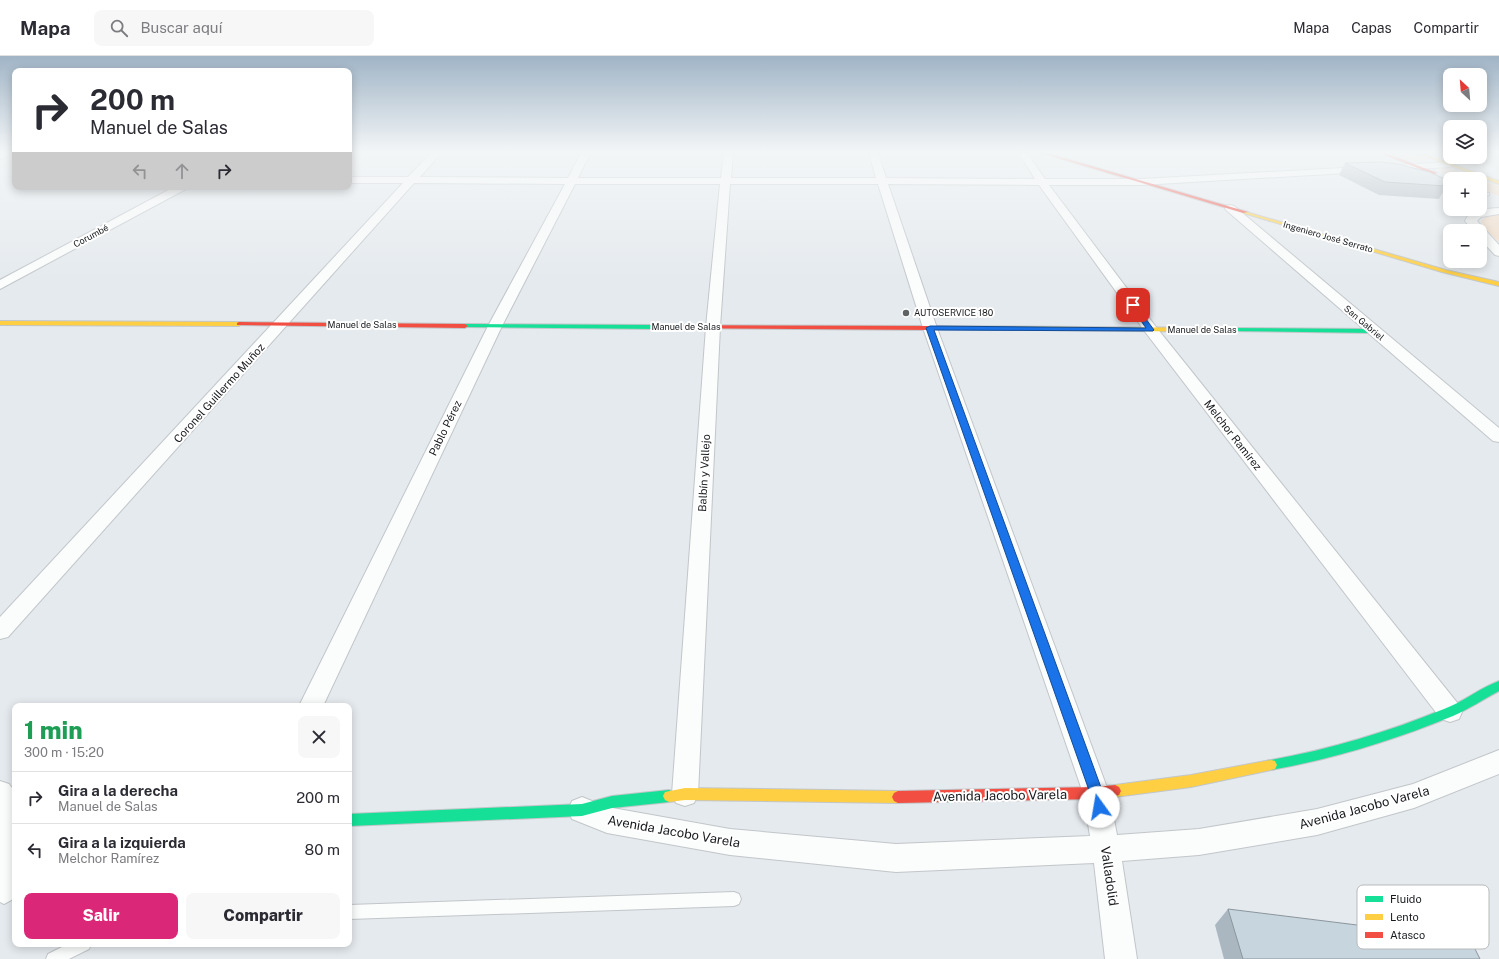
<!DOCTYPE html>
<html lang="es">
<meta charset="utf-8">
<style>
body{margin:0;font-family:"Public Sans",sans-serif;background:#f7f7f7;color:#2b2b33;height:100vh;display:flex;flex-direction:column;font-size:15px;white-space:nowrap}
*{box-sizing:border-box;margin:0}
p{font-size:13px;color:#7c7c81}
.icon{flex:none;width:22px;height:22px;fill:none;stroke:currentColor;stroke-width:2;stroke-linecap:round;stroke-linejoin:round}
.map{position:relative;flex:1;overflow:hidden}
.details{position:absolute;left:12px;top:647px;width:340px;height:244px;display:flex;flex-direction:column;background:#fff;border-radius:8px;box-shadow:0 2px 10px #0003}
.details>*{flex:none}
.banner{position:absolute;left:12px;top:12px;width:340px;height:122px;border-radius:8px;box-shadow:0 2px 10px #0003;background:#fff;color:#2b2b33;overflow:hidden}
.needle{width:26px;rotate:334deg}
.controls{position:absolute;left:1443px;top:12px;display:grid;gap:8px}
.controls a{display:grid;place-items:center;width:44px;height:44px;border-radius:8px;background:#fff;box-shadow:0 2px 10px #0003;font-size:20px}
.pin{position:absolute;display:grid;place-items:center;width:34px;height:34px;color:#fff;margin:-17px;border-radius:8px;box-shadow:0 2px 6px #0006}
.me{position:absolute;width:44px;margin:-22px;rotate:347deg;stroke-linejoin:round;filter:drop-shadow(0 0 3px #0008)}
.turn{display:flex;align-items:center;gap:14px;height:84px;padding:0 12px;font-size:18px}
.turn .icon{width:52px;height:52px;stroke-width:2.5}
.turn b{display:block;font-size:28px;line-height:34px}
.lanes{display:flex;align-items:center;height:38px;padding:0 12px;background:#0003;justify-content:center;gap:20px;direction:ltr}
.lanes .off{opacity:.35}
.round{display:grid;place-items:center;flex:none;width:42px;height:42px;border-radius:8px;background:#f7f7f7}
.head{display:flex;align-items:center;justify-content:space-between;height:68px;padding:0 12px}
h1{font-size:24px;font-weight:800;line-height:30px;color:#1e9e55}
.button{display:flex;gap:8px;margin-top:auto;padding:8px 12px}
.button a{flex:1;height:46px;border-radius:8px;background:#db2777;color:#fff;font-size:16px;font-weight:800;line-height:46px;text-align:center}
.button a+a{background:#f7f7f7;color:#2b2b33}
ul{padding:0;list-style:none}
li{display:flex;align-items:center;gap:12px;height:52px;padding:0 12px;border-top:1px solid #e1e1e2}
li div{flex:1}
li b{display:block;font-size:15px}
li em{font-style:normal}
header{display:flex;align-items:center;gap:24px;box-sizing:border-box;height:56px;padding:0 20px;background:#fff;border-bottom:1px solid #e1e1e2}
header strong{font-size:19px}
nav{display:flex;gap:22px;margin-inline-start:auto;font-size:14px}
.search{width:280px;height:36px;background:#f7f7f7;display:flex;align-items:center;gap:10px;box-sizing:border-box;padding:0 14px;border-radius:8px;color:#7c7c81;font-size:15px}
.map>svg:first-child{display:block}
</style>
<header>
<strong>Mapa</strong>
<div class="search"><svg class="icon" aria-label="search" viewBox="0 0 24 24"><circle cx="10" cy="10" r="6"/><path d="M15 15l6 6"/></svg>Buscar aquí</div>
<nav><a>Mapa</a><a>Capas</a><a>Compartir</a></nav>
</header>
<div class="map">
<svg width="1499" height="903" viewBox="0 0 1499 903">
<rect width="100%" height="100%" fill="#e5eaee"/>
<!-- green -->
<g fill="#f1dcc8">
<polygon points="1389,97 1411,97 1426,102 1427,104 1412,105"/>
<polygon points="1445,112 1460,115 1499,130 1499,140 1480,133 1480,123 1456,123 1438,114"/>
<polygon points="1499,159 1499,186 1483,171 1481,165 1486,161"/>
</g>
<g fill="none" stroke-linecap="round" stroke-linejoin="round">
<defs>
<g id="lane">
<polygon points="1432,129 1436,129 1450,137 1450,140 1432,131"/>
<polygon points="1489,137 1489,139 1480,140 1480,138"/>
<polygon points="734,836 739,838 741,843 739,848 734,850 349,863 349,849"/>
<polygon points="68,888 91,888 89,893 69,903 46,903 48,898"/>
</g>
<g id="street">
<polygon points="0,97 13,97 11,99 0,103"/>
<polygon points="431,97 441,97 420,121 568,122 581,97 590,97 578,122 721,122 724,97 733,97 731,122 876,122 869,97 878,97 886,122 1035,123 1019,97 1027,97 1045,123 1141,123 1453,106 1455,108 1450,111 1141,129 1049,129 1156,271 1459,649 1462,656 1459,663 1450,666 1441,663 1146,277 1039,129 888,128 937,272 1109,737 1117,779 1199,773 1317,753 1413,728 1499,694 1499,718 1414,752 1317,779 1199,799 1122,805 1137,903 1105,903 1094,807 896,816 730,799 607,777 572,763 568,754 572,745 582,741 607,751 730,773 896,788 1090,780 1083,737 923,272 878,128 730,128 720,271 698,738 694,747 685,750 676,747 672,738 706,271 720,128 575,128 502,270 323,650 299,650 488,270 565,128 414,127 8,581 0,583 0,561 403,127 349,127 349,121 408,121"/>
<polygon points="174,131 187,131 186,133 0,233 0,224"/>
<polygon points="1230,149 1234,150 1499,372 1499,386 1493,385 1226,154 1225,152 1226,150"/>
<path d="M1499 152V158L1481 161 1477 165 1499 189V200L1495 199 1480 183V175H1473L1465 165C1470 152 1488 153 1499 152Z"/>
<polygon points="0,725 9,728 15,736 15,842 4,848 0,846"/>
</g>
<g id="fast">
<polygon points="465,268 656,269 659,271 656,273 463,271 462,270"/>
<polygon points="1229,272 1373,273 1376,275 1373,277 1227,275 1227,273"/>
<path d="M1499 625V635C1484 643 1469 653 1453 660 1394 684 1333 703 1271 714L1267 713 1265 709 1267 705 1271 704C1331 693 1388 676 1444 653 1463 646 1480 632 1499 625Z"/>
<polygon points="669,734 673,736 675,740 673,744 669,746 612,752 582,760 349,770 349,758 582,748 612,740"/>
</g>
<g id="slow">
<polygon points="1417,97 1422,97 1499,125 1499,128"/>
<polygon points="1243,155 1446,214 1499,226 1499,230 1442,216 1243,157"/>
<polygon points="0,265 239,266 242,268 239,270 0,269"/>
<polygon points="934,270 1229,272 1232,274 1229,276 932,273 932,271"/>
<polygon points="1271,704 1275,705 1277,709 1275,713 1271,714 1191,731 1115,741 1111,739 1109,735 1111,731 1115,729 1191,719"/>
<polygon points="685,732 898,735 902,737 904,741 902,745 898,747 685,744 669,746 665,744 663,740 665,736"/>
</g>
<g id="jam">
<polygon points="1041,97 1047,97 1248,156 1243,157"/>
<polygon points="1380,97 1385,97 1437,117 1433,118"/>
<polygon points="239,266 465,268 468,270 465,272 237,269 237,267"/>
<polygon points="656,269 934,270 937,272 934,274 654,272 653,271"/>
<polygon points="1115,729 1119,731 1121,735 1119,739 1096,743 898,747 894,745 892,741 894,737 898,735 1096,731"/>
</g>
</defs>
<!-- lane casing -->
<use href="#lane" stroke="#c2c6c9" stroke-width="2"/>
<!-- street casing -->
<use href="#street" stroke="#c2c6c9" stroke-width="2"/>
<!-- fast casing -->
<use href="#fast" stroke="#c2c6c9" stroke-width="2"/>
<!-- slow casing -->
<use href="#slow" stroke="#c2c6c9" stroke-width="2"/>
<!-- jam casing -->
<use href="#jam" stroke="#c2c6c9" stroke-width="2"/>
<!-- lane -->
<use href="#lane" fill="#fbfcfc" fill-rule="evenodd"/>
<!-- street -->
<use href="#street" fill="#fbfcfc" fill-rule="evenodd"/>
<!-- fast -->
<use href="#fast" fill="#16e098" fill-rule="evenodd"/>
<!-- slow -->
<use href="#slow" fill="#ffcf43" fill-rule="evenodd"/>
<!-- jam -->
<use href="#jam" fill="#f24e42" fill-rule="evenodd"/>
</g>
<!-- wall -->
<g fill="#abb7c0">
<polygon points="1345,107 1446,130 1439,143 1379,139 1339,119"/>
<polygon points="1228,853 1480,903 1224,903 1215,869"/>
</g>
<!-- building -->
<g fill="#c7d5df" stroke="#8b959c">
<polygon points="1380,106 1398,108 1429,116 1447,124 1446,130 1385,126 1345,107"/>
<polygon points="1228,853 1470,883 1480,903 1243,903"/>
</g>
<!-- sky -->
<linearGradient id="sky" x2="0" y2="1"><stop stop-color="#a0b4c6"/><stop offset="0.43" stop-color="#f3f6f7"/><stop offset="1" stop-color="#f3f6f7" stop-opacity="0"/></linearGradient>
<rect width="1499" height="223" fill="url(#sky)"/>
<!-- route -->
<polygon fill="#1a73e8" stroke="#114b97" points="1131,248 1135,248 1154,274 1153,275 934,274 1103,737 1105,751 1103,755 1099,757 1094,755 1090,737 926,272 930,270 1146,272 1130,249"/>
<!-- markers -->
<circle fill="#5f6366" stroke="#fff" stroke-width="1.5" cx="906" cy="257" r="4"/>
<g text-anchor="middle" stroke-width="4" stroke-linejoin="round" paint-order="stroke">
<!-- far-street labels -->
<g font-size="9" fill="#171a1d" stroke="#fff">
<text transform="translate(91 180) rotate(-28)" y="3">Corumbé</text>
<text transform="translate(1328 181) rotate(16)" y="3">Ingeniero José Serrato</text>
<text transform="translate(1364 267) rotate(40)" y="3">San Gabriel</text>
<text x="362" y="272">Manuel de Salas</text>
<text x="686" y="274">Manuel de Salas</text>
<text x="1202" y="277">Manuel de Salas</text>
</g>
<!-- far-poi labels -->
<g font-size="9" fill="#171a1d" stroke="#fff" text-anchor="start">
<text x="914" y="260">AUTOSERVICE 180</text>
</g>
<!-- street labels -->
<g font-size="11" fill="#171a1d" stroke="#fff">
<text transform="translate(219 337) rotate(-48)" y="4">Coronel Guillermo Muñoz</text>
<text transform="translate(445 372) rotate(-64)" y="4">Pablo Pérez</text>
<text transform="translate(1233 379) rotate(52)" y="4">Melchor Ramírez</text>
<text transform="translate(704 417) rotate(-87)" y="4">Balbín y Vallejo</text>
</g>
<!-- near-street labels -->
<g font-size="13" fill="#171a1d" stroke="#fff">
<text transform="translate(1000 739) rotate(-1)" y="5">Avenida Jacobo Varela</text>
<text transform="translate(1364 751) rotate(-15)" y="5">Avenida Jacobo Varela</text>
<text transform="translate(674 775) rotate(10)" y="5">Avenida Jacobo Varela</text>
<text transform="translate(1110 820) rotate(82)" y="5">Valladolid</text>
</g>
</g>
<!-- legend -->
<rect x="1357" y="829" width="132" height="64" rx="6" fill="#fff" stroke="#b9babb" stroke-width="1"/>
<rect x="1365" y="840" width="18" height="6" fill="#16e098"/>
<rect x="1365" y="858" width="18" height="6" fill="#ffcf43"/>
<rect x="1365" y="876" width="18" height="6" fill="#f24e42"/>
<g font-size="11" fill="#171a1d">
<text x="1390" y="847">Fluido</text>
<text x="1390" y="865">Lento</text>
<text x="1390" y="883">Atasco</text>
</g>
</svg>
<div class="controls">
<a><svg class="needle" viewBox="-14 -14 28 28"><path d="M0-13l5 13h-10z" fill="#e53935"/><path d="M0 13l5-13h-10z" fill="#7c7c81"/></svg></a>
<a><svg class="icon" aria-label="layers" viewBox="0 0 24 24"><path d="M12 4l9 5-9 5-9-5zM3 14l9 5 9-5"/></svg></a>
<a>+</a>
<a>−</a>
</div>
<div class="pin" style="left:1133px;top:249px;background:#d93025"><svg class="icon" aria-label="arrive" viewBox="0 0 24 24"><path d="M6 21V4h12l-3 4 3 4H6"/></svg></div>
<svg class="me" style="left:1099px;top:751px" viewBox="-20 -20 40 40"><circle r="19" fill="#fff"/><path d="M0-13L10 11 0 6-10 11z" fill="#1a73e8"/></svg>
<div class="banner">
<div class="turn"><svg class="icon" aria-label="right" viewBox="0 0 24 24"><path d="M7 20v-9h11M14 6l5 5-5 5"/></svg><div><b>200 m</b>Manuel de Salas</div></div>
<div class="lanes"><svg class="icon off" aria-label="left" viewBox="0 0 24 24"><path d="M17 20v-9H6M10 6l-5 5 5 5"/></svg><svg class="icon off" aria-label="ahead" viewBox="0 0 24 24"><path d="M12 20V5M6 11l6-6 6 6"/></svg><svg class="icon" aria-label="right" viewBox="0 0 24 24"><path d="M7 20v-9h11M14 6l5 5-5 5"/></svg></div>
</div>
<section class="details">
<div class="head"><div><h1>1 min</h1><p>300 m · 15:20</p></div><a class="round"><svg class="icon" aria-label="close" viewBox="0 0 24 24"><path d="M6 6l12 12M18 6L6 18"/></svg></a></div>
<ul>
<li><svg class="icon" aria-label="right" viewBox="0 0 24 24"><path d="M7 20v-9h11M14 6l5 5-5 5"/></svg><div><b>Gira a la derecha</b><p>Manuel de Salas</p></div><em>200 m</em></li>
<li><svg class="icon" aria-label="left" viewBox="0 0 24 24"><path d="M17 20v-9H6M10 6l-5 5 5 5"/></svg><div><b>Gira a la izquierda</b><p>Melchor Ramírez</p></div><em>80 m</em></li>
</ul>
<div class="button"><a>Salir</a><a>Compartir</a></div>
</section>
</div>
